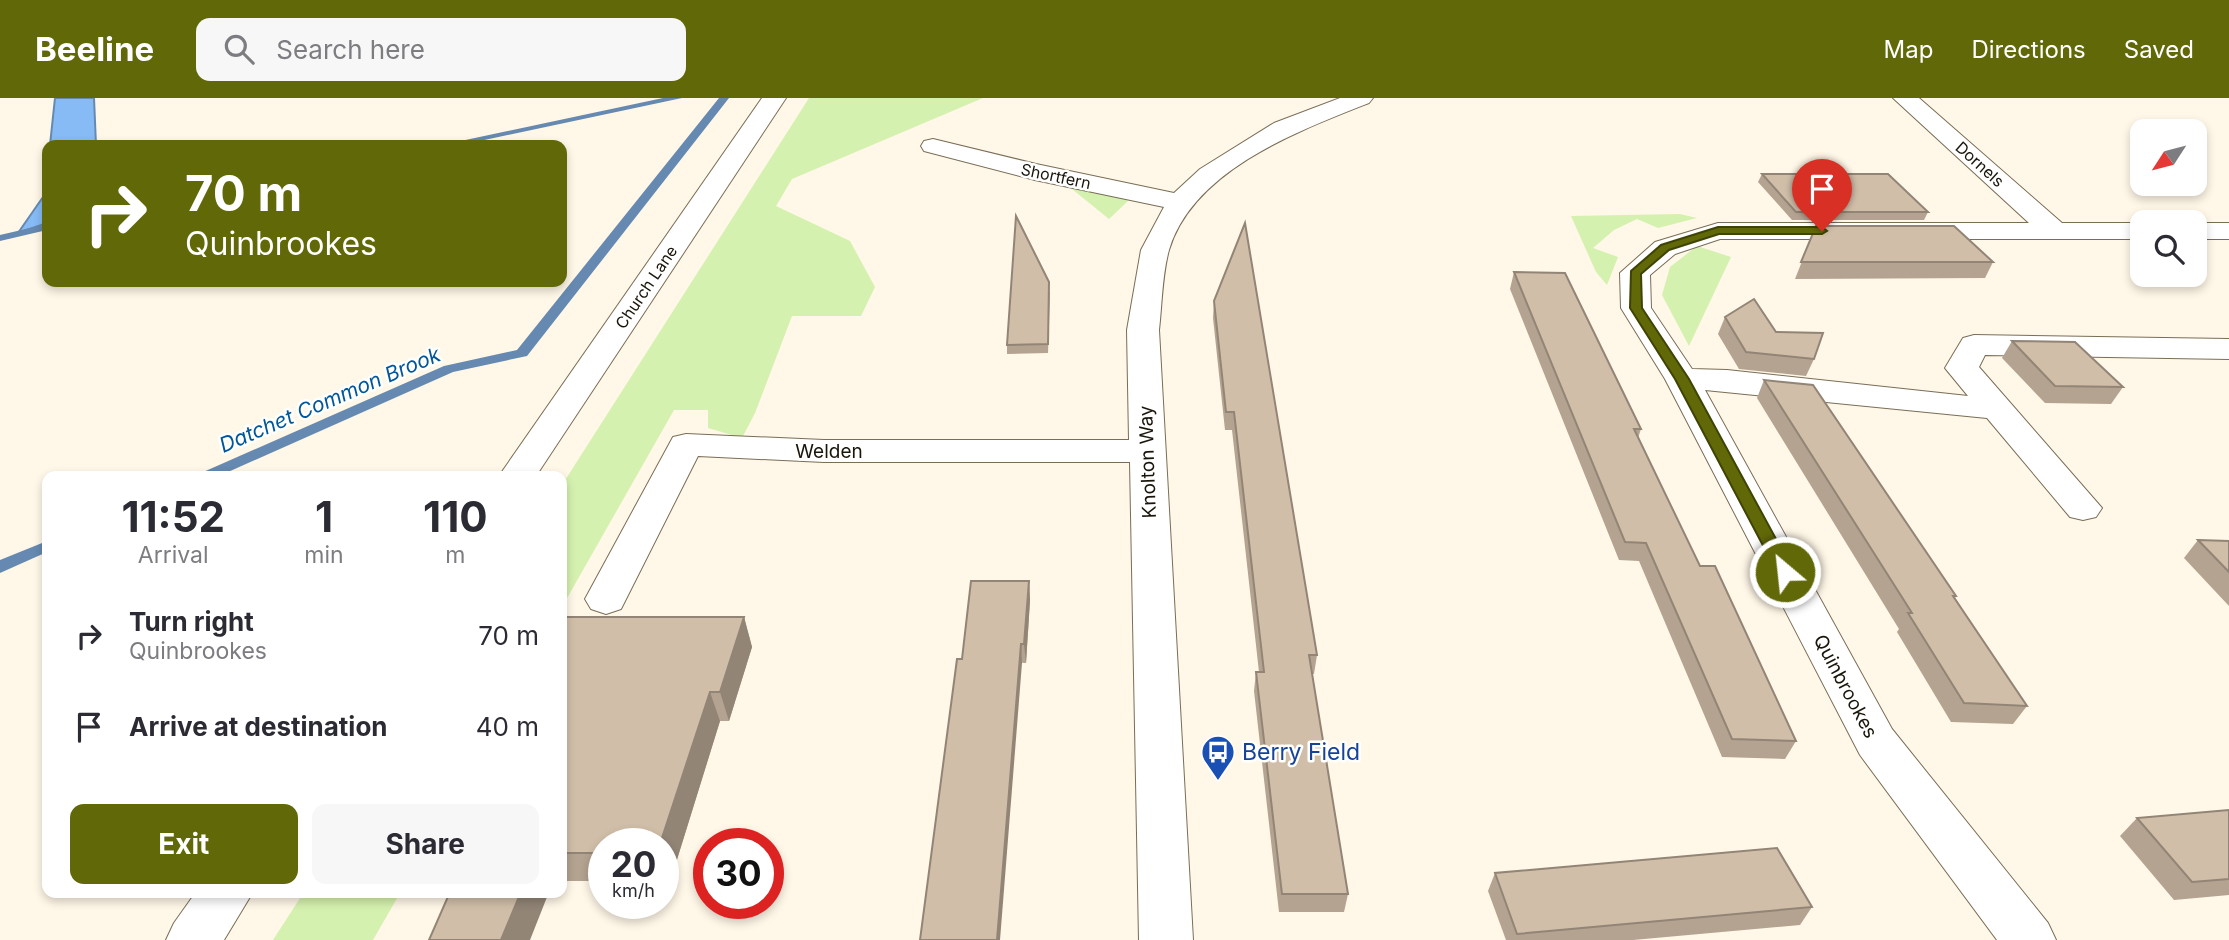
<!DOCTYPE html>
<style>
body{margin:0;font-family:Inter,sans-serif;background:#f7f7f7;color:#2b2b33;height:100vh;display:flex;flex-direction:column;font-size:26px;white-space:nowrap}
*{box-sizing:border-box;margin:0}
p{font-size:23px;color:#7c7c81}
.icon{flex:none;width:38px;height:38px;fill:none;stroke:currentColor;stroke-width:2;stroke-linecap:round;stroke-linejoin:round}
.map{position:relative;flex:1;overflow:hidden}
.drawer{position:absolute;left:42px;top:373px;width:525px;height:427px;display:flex;flex-direction:column;background:#fff;border-radius:14px;box-shadow:0 4px 10px #0003}
.drawer>*{flex:none}
.banner{position:absolute;left:42px;top:42px;width:525px;height:147px;border-radius:14px;box-shadow:0 4px 10px #0003;background:#616807;color:#fff;overflow:hidden}
.needle{width:46px;rotate:234deg}
.controls{position:absolute;left:2130px;top:21px;display:grid;gap:14px}
.controls a{display:grid;place-items:center;width:77px;height:77px;border-radius:14px;background:#fff;box-shadow:0 4px 10px #0003;font-size:35px}
.speed{position:absolute;left:588px;top:730px;display:flex;gap:14px;font-size:35px;font-weight:700;text-align:center}
.speed>*{display:grid;place-content:center;width:91px;height:91px;border-radius:50%;background:#fff;box-shadow:0 4px 10px #0003;line-height:1}
.speed small{font-size:18px;font-weight:400}
.speed .limit{border:10px solid #d22;background:#fff;color:#111}
.pin{position:absolute;display:grid;place-items:center;width:60px;height:60px;color:#fff;margin:-72px -30px;border-radius:50% 50% 50% 0;rotate:-45deg;box-shadow:0 0 7px #0007}
.pin .icon{rotate:45deg}
.me{position:absolute;width:77px;margin:-38px;rotate:332deg;stroke-linejoin:round;filter:drop-shadow(0 0 5px #0008)}
.turn{display:flex;align-items:center;gap:24px;height:147px;padding:0 28px;font-size:32px}
.turn .icon{width:91px;height:91px;stroke-width:2.5}
.turn b{display:block;font-size:49px;line-height:60px}
.eta{display:flex;justify-content:space-evenly;align-items:center;height:119px;text-align:center}
.eta b{font-size:42px;font-weight:700;line-height:49px}
.primary-button{display:flex;gap:14px;margin-top:auto;padding:14px 28px}
.primary-button a{flex:1;height:80px;border-radius:14px;background:#616807;color:#fff;font-size:28px;font-weight:700;line-height:80px;text-align:center}
.primary-button a+a{background:#f7f7f7;color:#2b2b33}
ul{padding:0;list-style:none}
li{display:flex;align-items:center;gap:21px;height:91px;padding:0 28px}
li div{flex:1}
li b{display:block;font-size:26px}
li em{font-style:normal}
header{display:flex;align-items:center;gap:42px;box-sizing:border-box;height:98px;padding:0 35px;background:#616807;color:#fff}
header strong{font-size:33px}
nav{display:flex;gap:38px;margin-inline-start:auto;font-size:24px}
.search{width:490px;height:63px;background:#f7f7f7;display:flex;align-items:center;gap:18px;box-sizing:border-box;padding:0 24px;border-radius:14px;color:#7c7c81;font-size:26px}
.map>svg:first-child{display:block}
</style>
<header>
<strong>Beeline</strong>
<div class="search"><svg class="icon" aria-label="search" viewBox="0 0 24 24"><circle cx="10" cy="10" r="6"/><path d="M15 15l6 6"/></svg>Search here</div>
<nav><a>Map</a><a>Directions</a><a>Saved</a></nav>
</header>
<div class="map">
<svg width="2229" height="842" viewBox="0 0 2229 842">
<rect width="100%" height="100%" fill="#fff7e7"/>
<!-- green -->
<g fill="#d5f1af">
<polygon points="809,0 983,0 792,81 776,108 850,143 875,189 861,218 792,218 755,315 742,340 708,330 708,312 674,312 562,509 562,387"/>
<polygon points="1077,90 1122,99 1128,103 1109,121 1072,91"/>
<polygon points="1680,116 1697,120 1658,130 1637,121 1614,132 1593,150 1618,159 1607,187 1596,174 1571,118"/>
<polygon points="1697,148 1731,159 1689,248 1662,197 1670,169"/>
<polygon points="304,794 400,794 400,795 373,842 273,842"/>
</g>
<!-- water -->
<g fill="#86bbf6" stroke="#6589b0" stroke-width="2">
<polygon points="55,0 94,0 96,47 50,47"/>
<polygon points="47,66 47,125 18,135 43,99"/>
</g>
<g fill="none" stroke-linecap="round" stroke-linejoin="round">
<!-- stream -->
<g fill="#6589b0" fill-rule="evenodd">
<polygon points="663,0 682,0 461,47 442,47"/>
<polygon points="719,0 729,0 527,258 453,274 219,378 198,378 201,375 444,268 517,252"/>
<polygon points="47,126 47,132 0,143 0,137"/>
<polygon points="47,443 47,454 0,475 0,462"/>
</g>
<defs>
<g id="street">
<polygon points="762,0 786,0 536,378 499,378"/>
<path d="M1340 0H1373L1369 5C1298 33 1193 72 1169 152 1162 177 1162 207 1159 232L1193 842H1139L1130 364H824L698 358 621 511 606 516 591 511 585 501 673 339 686 336 824 342H1129L1127 232 1141 152 1164 109 1035 82 924 53 921 48 924 43 933 41 1036 66 1174 95 1200 71 1274 25Z"/>
<polygon points="1893,0 1919,0 2062,125 2142,125 2142,141 1720,141 1675,156 1650,177 1651,210 1692,271 1727,272 1968,298 1945,270 1963,240 1974,237 2229,241 2229,261 1985,257 1979,269 2102,410 2096,419 2083,422 2070,419 1987,320 1705,292 1892,631 2048,825 2056,842 1997,842 1860,657 1665,281 1621,210 1620,175 1655,144 1718,125 2029,125"/>
<rect x="2194" y="125" width="35" height="16"/>
<polygon points="196,794 253,794 224,842 166,842 174,825"/>
</g>
</defs>
<!-- street casing -->
<use href="#street" stroke="#796d56" stroke-width="2"/>
<!-- street -->
<use href="#street" fill="#fff" fill-rule="evenodd"/>
</g>
<!-- wall -->
<g fill="#b3a390">
<polygon points="1762,76 1928,114 1924,122 1792,122 1758,84"/>
<polygon points="1816,128 1993,164 1985,180 1795,181"/>
<polygon points="1514,174 1641,331 1638,340 1700,468 1796,643 1785,661 1722,659 1639,463 1619,462 1510,191"/>
<polygon points="1050,193 1048,255 1007,256 1007,247"/>
<polygon points="1214,203 1317,557 1314,576 1312,576 1348,796 1344,814 1279,814 1254,593 1256,574 1259,574 1232,332 1225,332 1213,220"/>
<polygon points="1725,219 1776,234 1814,261 1806,278 1739,271 1718,236"/>
<polygon points="2012,243 2123,289 2111,306 2045,305 2002,260"/>
<polygon points="1764,282 1956,498 1955,500 2027,608 2013,626 1951,624 1897,534 1899,531 1757,300"/>
<polygon points="2198,442 2229,443 2229,508 2184,460"/>
<polygon points="1029,483 1030,502 1026,565 962,561"/>
<polygon points="744,519 752,549 729,623 720,623 670,784 663,784 663,746 604,746 604,783 562,783 562,526"/>
<polygon points="2229,712 2229,797 2174,802 2120,738 2137,720"/>
<polygon points="1495,775 1812,809 1800,827 1633,842 1506,842 1488,793"/>
</g>
<!-- shaded-wall -->
<g fill="#928576">
<polygon points="1029,483 1030,502 1026,565 1024,546"/>
<polygon points="744,519 752,549 729,623 720,594"/>
<polygon points="1021,546 1022,565 1000,842 997,842"/>
<polygon points="710,594 720,623 670,784 663,769 663,746 660,746"/>
<polygon points="521,794 549,794 530,842 501,842"/>
</g>
<!-- building -->
<g fill="#d0bea8" stroke="#928576" stroke-width="2">
<polygon points="1762,76 1888,76 1928,114 1796,114"/>
<polygon points="1016,118 1049,184 1048,246 1007,247"/>
<polygon points="1245,125 1317,557 1309,557 1348,796 1282,796 1256,574 1264,574 1234,314 1226,314 1214,203"/>
<polygon points="1816,128 1954,128 1993,164 1801,164"/>
<polygon points="1514,174 1565,175 1641,331 1634,331 1700,468 1715,468 1796,643 1732,641 1646,445 1625,444"/>
<polygon points="1754,201 1776,234 1823,235 1814,261 1746,254 1725,219"/>
<polygon points="2012,243 2075,244 2123,289 2055,288"/>
<polygon points="1764,282 1813,287 1956,498 1953,498 2027,608 1964,605 1908,515 1912,515"/>
<polygon points="2198,442 2229,443 2229,474"/>
<polygon points="971,483 1029,483 1024,546 1021,546 997,842 920,842 957,561 962,561"/>
<polygon points="565,519 744,519 720,594 710,594 660,746 604,746 604,755 562,755 562,526"/>
<polygon points="2229,712 2229,781 2192,784 2137,720"/>
<polygon points="1777,750 1812,809 1517,836 1495,775"/>
<polygon points="450,794 521,794 501,842 429,842"/>
</g>
<!-- route -->
<polygon fill="#616807" stroke="#3f4405" stroke-width="2" points="1718,129 1822,129 1827,133 1822,136 1719,136 1669,152 1641,176 1642,210 1689,281 1794,474 1785,480 1777,474 1675,281 1630,210 1631,173 1661,147"/>
<!-- icons -->
<defs>
<symbol id="bus-pin" viewBox="-11 -11 22 30"><path d="M0 17L-7.5 6A9.5 9.5 0 1 1 7.5 6Z" fill="#1a4fb4" stroke="#fff"/><path d="M-5-6H5V4H4V6H2V4H-2V6H-4V4H-5ZM-3.5-4V0h7V-4ZM-3.5 1.2v1.5H-2V1.2ZM2 1.2v1.5H3.5V1.2Z" fill="#fff"/></symbol>
</defs>
<g fill-rule="evenodd">
<use href="#bus-pin" x="1199" y="635" width="38" height="52"/>
</g>
<g text-anchor="middle" stroke-width="5" stroke-linejoin="round" paint-order="stroke">
<!-- far-street labels -->
<g font-size="16" fill="#19150b" stroke="#fff">
<text transform="translate(1980 66) rotate(42)" y="6">Dornels</text>
<text transform="translate(1056 78) rotate(12)" y="6">Shortfern</text>
<text transform="translate(646 189) rotate(-56)" y="6">Church Lane</text>
</g>
<!-- street labels -->
<g font-size="19" fill="#19150b" stroke="#fff">
<text x="829" y="360">Welden</text>
<text transform="translate(1147 364) rotate(-92)" y="7">Knolton Way</text>
<text transform="translate(1846 588) rotate(62)" y="7">Quinbrookes</text>
</g>
<!-- water labels -->
<g font-size="21" font-style="italic" fill="#00569a" stroke="#fff">
<text transform="translate(330 302) rotate(-23)" y="7">Datchet Common Brook</text>
</g>
<!-- near-transit labels -->
<g font-size="23" fill="#164399" stroke="#fff" text-anchor="start">
<text x="1242" y="662">Berry Field</text>
</g>
</g>
</svg>
<div class="controls">
<a><svg class="needle" viewBox="-14 -14 28 28"><path d="M0-13l5 13h-10z" fill="#e53935"/><path d="M0 13l5-13h-10z" fill="#7c7c81"/></svg></a>
<a><svg class="icon" aria-label="search" viewBox="0 0 24 24"><circle cx="10" cy="10" r="6"/><path d="M15 15l6 6"/></svg></a>
</div>
<div class="speed"><div>20<small>km/h</small></div><div class="limit">30</div></div>
<div class="pin" style="left:1822px;top:133px;background:#d93025"><svg class="icon" aria-label="arrive" viewBox="0 0 24 24"><path d="M6 21V4h12l-3 4 3 4H6"/></svg></div>
<svg class="me" style="left:1785px;top:474px" viewBox="-20 -20 40 40"><circle r="17" fill="#616807" stroke="#fff" stroke-width="3"/><path d="M0-11L8 9 0 5-8 9z" fill="#fff"/></svg>
<div class="banner">
<div class="turn"><svg class="icon" aria-label="right" viewBox="0 0 24 24"><path d="M7 20v-9h11M14 6l5 5-5 5"/></svg><div><b>70 m</b>Quinbrookes</div></div>
</div>
<section class="drawer">
<div class="eta">
<div><b>11:52</b><p>Arrival</p></div>
<div><b>1</b><p>min</p></div>
<div><b>110</b><p>m</p></div>
</div>
<ul>
<li><svg class="icon" aria-label="right" viewBox="0 0 24 24"><path d="M7 20v-9h11M14 6l5 5-5 5"/></svg><div><b>Turn right</b><p>Quinbrookes</p></div><em>70 m</em></li>
<li><svg class="icon" aria-label="arrive" viewBox="0 0 24 24"><path d="M6 21V4h12l-3 4 3 4H6"/></svg><div><b>Arrive at destination</b></div><em>40 m</em></li>
</ul>
<div class="primary-button"><a>Exit</a><a>Share</a></div>
</section>
</div>
